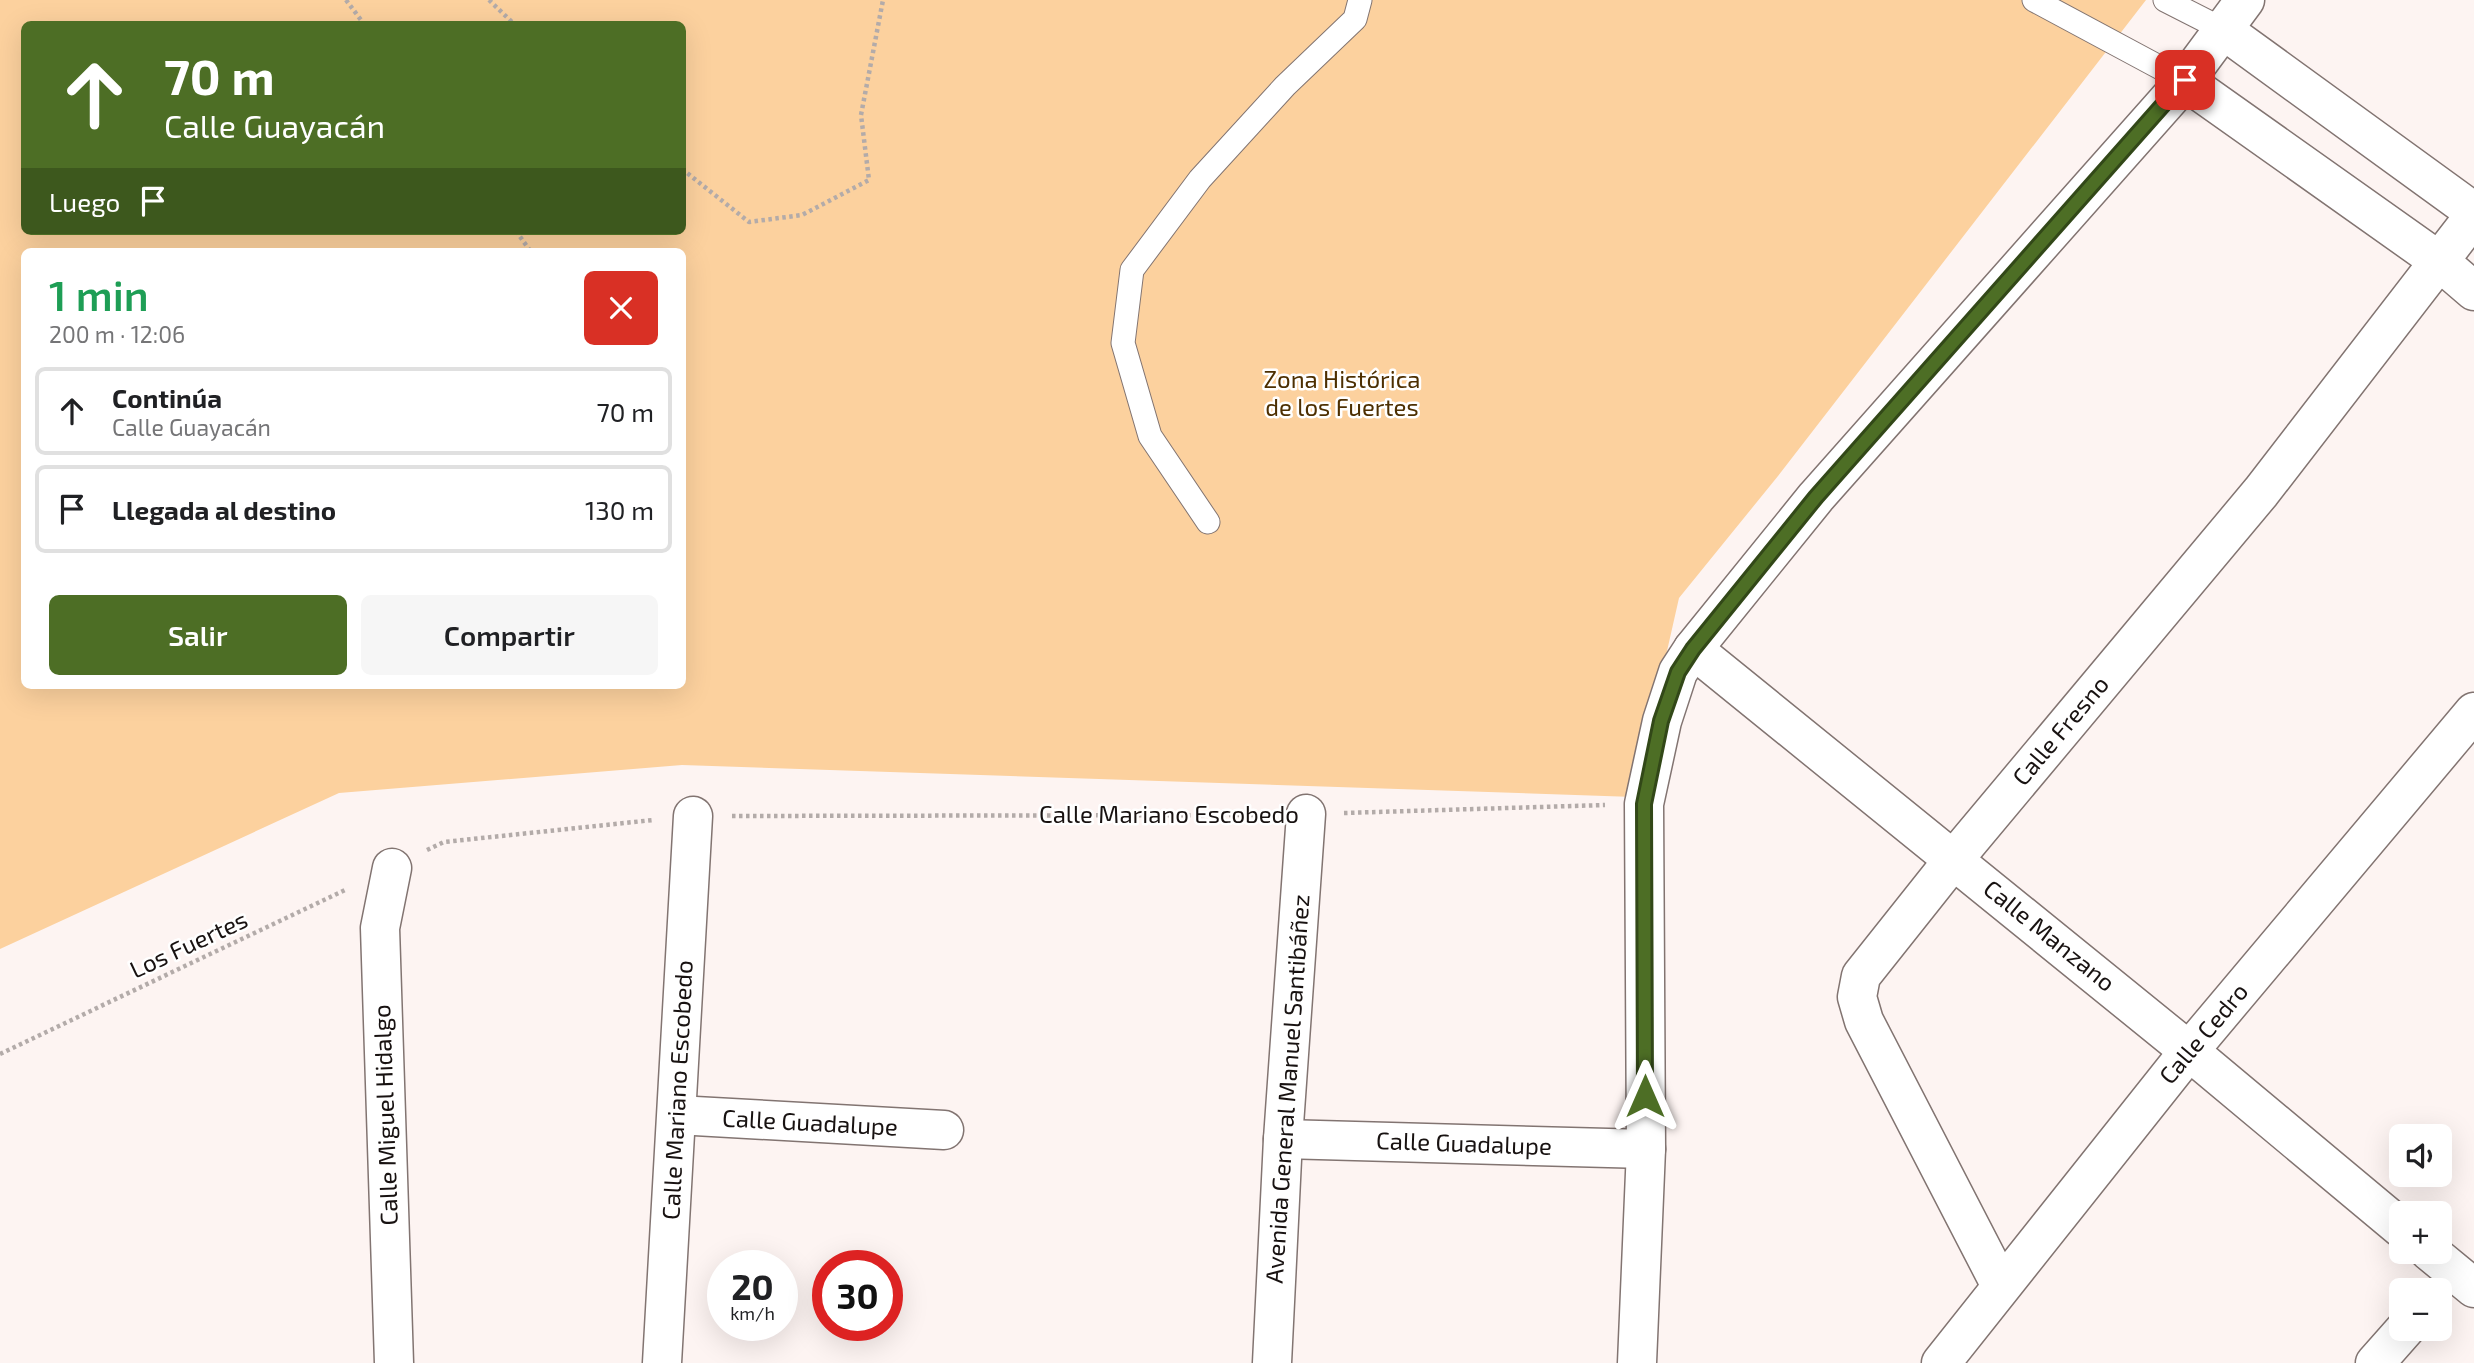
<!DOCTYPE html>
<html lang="es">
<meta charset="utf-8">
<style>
body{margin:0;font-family:"Exo 2",sans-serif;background:#f6f6f6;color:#202124;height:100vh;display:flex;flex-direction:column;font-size:26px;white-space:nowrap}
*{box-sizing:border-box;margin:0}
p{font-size:23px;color:#757577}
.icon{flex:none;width:38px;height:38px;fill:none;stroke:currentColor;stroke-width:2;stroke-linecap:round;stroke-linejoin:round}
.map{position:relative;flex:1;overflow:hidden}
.side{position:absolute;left:21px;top:248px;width:665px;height:441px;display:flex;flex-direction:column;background:#fff;border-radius:10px;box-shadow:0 7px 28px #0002}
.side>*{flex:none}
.hud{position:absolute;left:21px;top:21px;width:665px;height:214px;border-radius:10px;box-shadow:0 7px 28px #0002;background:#4d6e25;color:#fff;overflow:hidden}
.controls{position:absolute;left:2389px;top:1124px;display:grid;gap:14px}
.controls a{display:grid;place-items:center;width:63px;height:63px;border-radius:10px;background:#fff;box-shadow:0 7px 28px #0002;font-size:35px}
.speed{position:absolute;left:707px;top:1250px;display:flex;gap:14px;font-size:35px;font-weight:700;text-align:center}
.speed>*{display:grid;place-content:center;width:91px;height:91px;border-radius:50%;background:#fff;box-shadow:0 7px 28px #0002;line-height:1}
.speed small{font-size:18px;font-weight:400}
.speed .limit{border:10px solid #d22;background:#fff;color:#111}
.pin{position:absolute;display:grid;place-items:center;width:60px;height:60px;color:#fff;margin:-30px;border-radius:14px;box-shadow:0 4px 10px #0006}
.me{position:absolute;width:77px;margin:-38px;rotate:0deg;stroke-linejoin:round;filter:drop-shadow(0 0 5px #0008)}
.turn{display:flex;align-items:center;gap:24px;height:147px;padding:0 28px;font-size:32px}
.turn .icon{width:91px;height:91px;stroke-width:2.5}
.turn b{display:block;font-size:49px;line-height:60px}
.then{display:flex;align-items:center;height:66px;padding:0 28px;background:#0003;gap:14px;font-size:26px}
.round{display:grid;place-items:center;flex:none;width:74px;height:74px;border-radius:10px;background:#f6f6f6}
.summary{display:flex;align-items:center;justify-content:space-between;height:119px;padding:0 28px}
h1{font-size:42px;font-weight:600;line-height:52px;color:#1e9e55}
.cta{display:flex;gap:14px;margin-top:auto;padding:14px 28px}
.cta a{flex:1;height:80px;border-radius:10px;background:#4d6e25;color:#fff;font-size:28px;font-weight:600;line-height:80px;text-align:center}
.cta a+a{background:#f6f6f6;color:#202124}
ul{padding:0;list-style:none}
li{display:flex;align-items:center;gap:21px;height:88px;margin:0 14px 10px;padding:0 14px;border:4px solid #e0e0e0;border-radius:10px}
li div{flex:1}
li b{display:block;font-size:26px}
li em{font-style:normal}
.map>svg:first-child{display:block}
</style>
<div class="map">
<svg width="2474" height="1363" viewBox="0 0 2474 1363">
<rect width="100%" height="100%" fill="#fdf4f2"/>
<!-- green -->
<path fill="#fcd19e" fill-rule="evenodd" d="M0 0H2146L1778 476 1679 598 1634 797 682 765 339 793 0 949ZM24 24H682V231H24ZM24 252H682V686H24Z"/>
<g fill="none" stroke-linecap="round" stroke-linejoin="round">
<defs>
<g id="lane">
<polyline points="2034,0 2185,81"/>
<polyline points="2165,0 2222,29"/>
<polyline points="1208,522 1150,436 1123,343 1132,270 1200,179 1285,86 1355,19 1360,0"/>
</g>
<g id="street">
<polyline points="2222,29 2474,212"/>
<polyline points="2185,81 2439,261 2474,291"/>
<polyline points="1693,649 2189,1051 2401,1228"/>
<polyline points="392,868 380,928 394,1363"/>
<polyline points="677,1115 944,1130"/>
<polyline points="1283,1139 1646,1149"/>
<polyline points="2429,1251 2474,1288"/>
<polyline points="2001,1286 1864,1021 1857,997 1861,976 1954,859 2261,492 2474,216"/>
<polyline points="662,1363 693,816"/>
<polyline points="1272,1363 1283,1139 1306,814"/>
<polyline points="1637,1363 1646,1149 1644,804 1662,721 1678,672 1693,649 1816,497 2185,81 2245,0"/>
<polyline points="1941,1363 2189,1051 2474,712"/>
<polyline points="2375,1363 2406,1328"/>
</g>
</defs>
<!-- lane casing -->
<use href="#lane" stroke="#827471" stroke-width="25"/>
<!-- street casing -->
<use href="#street" stroke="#827471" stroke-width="41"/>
<!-- path -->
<g stroke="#b3aba9" stroke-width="4.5" stroke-dasharray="3.5 3.5" stroke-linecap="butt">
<polyline points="346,0 364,24"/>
<polyline points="489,0 514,24"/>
<polyline points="682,169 749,222 802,215 869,180 861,115 883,0"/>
<polyline points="516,231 531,252"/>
<polyline points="1344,813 1605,805"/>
<polyline points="732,816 1269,815"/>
<polyline points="427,850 444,842 653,820"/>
<polyline points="0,1054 347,889"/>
</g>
<!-- lane -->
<use href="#lane" stroke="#fff" stroke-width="23"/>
<!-- street -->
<use href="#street" stroke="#fff" stroke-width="38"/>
</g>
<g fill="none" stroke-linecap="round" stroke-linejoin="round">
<defs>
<polyline id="route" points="1645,1096 1644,804 1661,721 1678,672 1693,649 1816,497 2185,80"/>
</defs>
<!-- route casing -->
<use href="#route" stroke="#324818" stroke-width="18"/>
<!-- route -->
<use href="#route" stroke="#4d6e25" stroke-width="12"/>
</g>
<g text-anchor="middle" stroke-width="5" stroke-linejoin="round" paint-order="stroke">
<!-- park labels -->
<g font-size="24" fill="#4d2f01" stroke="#fff">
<text x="1342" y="388">Zona Histórica<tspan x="1342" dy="28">de los Fuertes</tspan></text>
</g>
<!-- street labels -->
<g font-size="24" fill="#181211" stroke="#fff">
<text transform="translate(2061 731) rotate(-50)" y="8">Calle Fresno</text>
<text x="1169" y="823">Calle Mariano Escobedo</text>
<text transform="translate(2049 936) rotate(39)" y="8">Calle Manzano</text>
<text transform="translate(189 945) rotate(-25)" y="8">Los Fuertes</text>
<text transform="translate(2204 1034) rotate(-50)" y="8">Calle Cedro</text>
<text transform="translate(1288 1089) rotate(-86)" y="8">Avenida General Manuel Santibáñez</text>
<text transform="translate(678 1090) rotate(-87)" y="8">Calle Mariano Escobedo</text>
<text transform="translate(386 1115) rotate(-92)" y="8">Calle Miguel Hidalgo</text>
<text transform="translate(810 1123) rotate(3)" y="8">Calle Guadalupe</text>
<text transform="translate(1464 1144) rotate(2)" y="8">Calle Guadalupe</text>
</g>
</g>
</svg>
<div class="controls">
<a><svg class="icon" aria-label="sound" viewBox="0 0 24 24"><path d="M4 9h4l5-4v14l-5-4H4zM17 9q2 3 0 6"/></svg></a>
<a>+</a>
<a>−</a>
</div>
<div class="speed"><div>20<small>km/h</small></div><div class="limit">30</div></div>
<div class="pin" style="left:2185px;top:80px;background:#d93025"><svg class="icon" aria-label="arrive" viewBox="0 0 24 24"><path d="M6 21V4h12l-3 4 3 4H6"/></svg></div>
<svg class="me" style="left:1645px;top:1096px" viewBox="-20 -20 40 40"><path d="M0-17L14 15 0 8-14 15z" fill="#4d6e25" stroke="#fff" stroke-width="4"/></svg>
<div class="hud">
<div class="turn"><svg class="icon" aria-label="ahead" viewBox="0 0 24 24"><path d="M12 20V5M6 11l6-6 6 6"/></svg><div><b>70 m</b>Calle Guayacán</div></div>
<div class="then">Luego<svg class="icon" aria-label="arrive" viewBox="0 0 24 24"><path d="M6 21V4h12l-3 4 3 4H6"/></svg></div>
</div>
<section class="side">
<div class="summary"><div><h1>1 min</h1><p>200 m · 12:06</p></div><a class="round" style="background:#d93025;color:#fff"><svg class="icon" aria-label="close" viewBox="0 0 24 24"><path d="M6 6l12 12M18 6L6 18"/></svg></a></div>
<ul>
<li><svg class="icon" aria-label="ahead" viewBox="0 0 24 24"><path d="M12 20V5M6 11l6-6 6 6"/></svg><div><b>Continúa</b><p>Calle Guayacán</p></div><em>70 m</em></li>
<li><svg class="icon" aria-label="arrive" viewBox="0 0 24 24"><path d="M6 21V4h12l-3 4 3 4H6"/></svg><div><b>Llegada al destino</b></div><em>130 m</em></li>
</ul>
<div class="cta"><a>Salir</a><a>Compartir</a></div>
</section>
</div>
